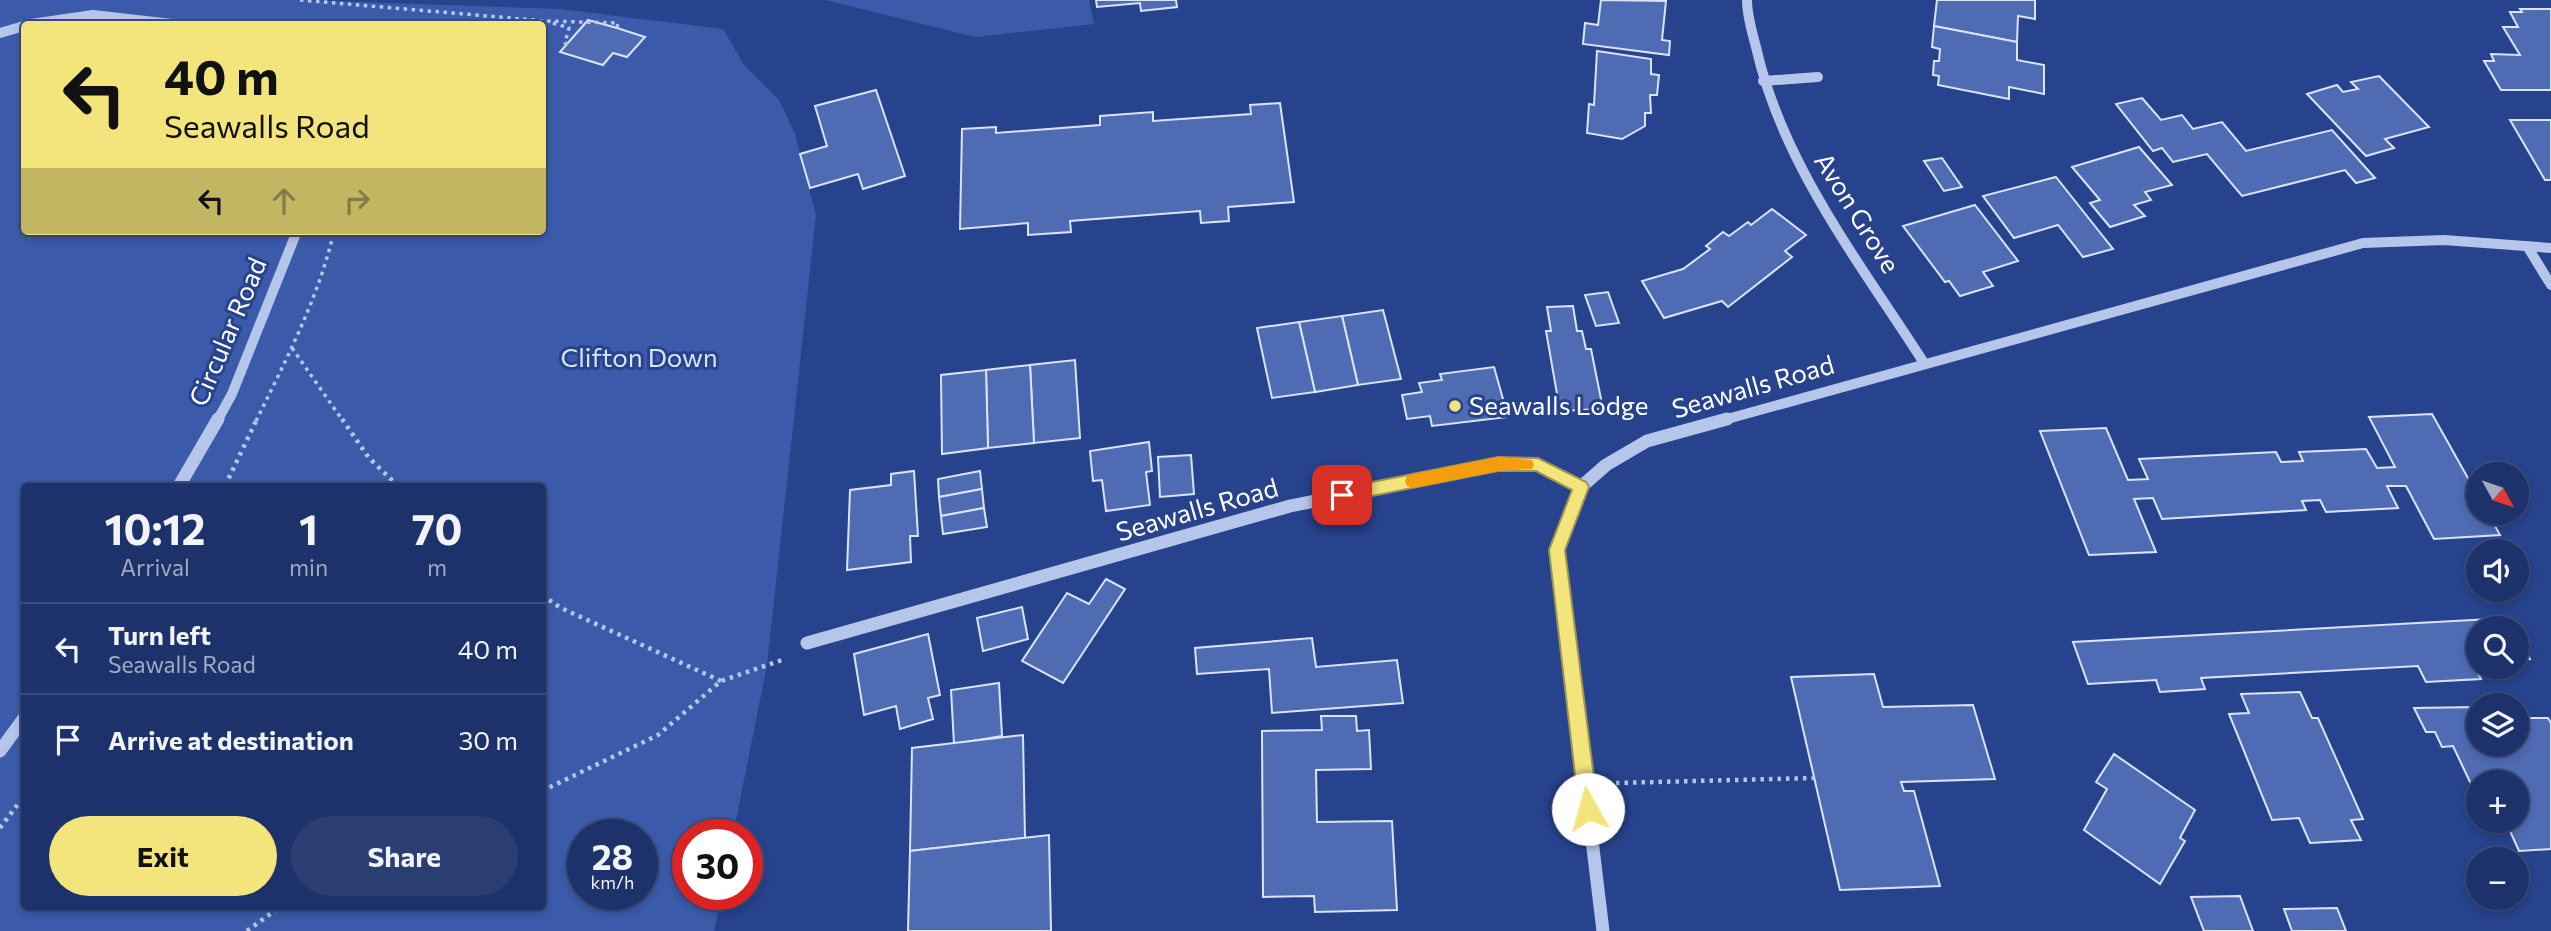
<!DOCTYPE html>
<meta charset="utf-8">
<style>
body{margin:0;font-family:Commissioner,sans-serif;background:#2a3e72;color:#f1f3f6;height:100vh;display:flex;flex-direction:column;font-size:26px;white-space:nowrap}
*{box-sizing:border-box;margin:0}
p{font-size:23px;color:#a0aac1}
.icon{flex:none;width:38px;height:38px;fill:none;stroke:currentColor;stroke-width:2;stroke-linecap:round;stroke-linejoin:round}
.map{position:relative;flex:1;overflow:hidden}
.panel{position:absolute;left:21px;top:483px;width:525px;height:427px;display:flex;flex-direction:column;background:#1d326a;border-radius:7px;box-shadow:0 4px 10px #0003,0 0 0 2px #3b4d7e}
.panel>*{flex:none}
.guide{position:absolute;left:21px;top:21px;width:525px;height:214px;border-radius:7px;box-shadow:0 4px 10px #0003,0 0 0 2px #3b4d7e;background:#f3e47c;color:#111;overflow:hidden}
.needle{width:46px;rotate:130deg}
.buttons{position:absolute;left:2466px;top:462px;display:grid;gap:14px}
.buttons a{display:grid;place-items:center;width:63px;height:63px;border-radius:50%;background:#1d326a;box-shadow:0 4px 10px #0003,0 0 0 2px #3b4d7e;font-size:35px}
.speed{position:absolute;left:567px;top:819px;display:flex;gap:14px;font-size:35px;font-weight:700;text-align:center}
.speed>*{display:grid;place-content:center;width:91px;height:91px;border-radius:50%;background:#1d326a;box-shadow:0 4px 10px #0003,0 0 0 2px #3b4d7e;line-height:1}
.speed small{font-size:18px;font-weight:400}
.speed .limit{border:10px solid #d22;background:#fff;color:#111}
.pin{position:absolute;display:grid;place-items:center;width:60px;height:60px;color:#fff;margin:-30px;border-radius:14px;box-shadow:0 4px 10px #0006}
.me{position:absolute;width:77px;margin:-38px;rotate:353deg;stroke-linejoin:round;filter:drop-shadow(0 0 5px #0008)}
.turn{display:flex;align-items:center;gap:24px;height:147px;padding:0 28px;font-size:32px}
.turn .icon{width:91px;height:91px;stroke-width:2.5}
.turn b{display:block;font-size:49px;line-height:60px}
.lanes{display:flex;align-items:center;height:66px;padding:0 28px;background:#0003;justify-content:center;gap:35px;direction:ltr}
.lanes .off{opacity:.35}
.eta{display:flex;justify-content:space-evenly;align-items:center;height:119px;text-align:center}
.eta b{font-size:42px;font-weight:700;line-height:49px}
.button{display:flex;gap:14px;margin-top:auto;padding:14px 28px}
.button a{flex:1;height:80px;border-radius:42px;background:#f3e47c;color:#111;font-size:28px;font-weight:700;line-height:80px;text-align:center}
.button a+a{background:#2a3e72;color:#f1f3f6}
ul{padding:0;list-style:none}
li{display:flex;align-items:center;gap:21px;height:91px;padding:0 28px;border-top:2px solid #3b4d7e}
li div{flex:1}
li b{display:block;font-size:26px}
li em{font-style:normal}
.map>svg:first-child{display:block}
</style>
<div class="map">
<svg width="2551" height="931" viewBox="0 0 2551 931">
<rect width="100%" height="100%" fill="#27438d"/>
<!-- green -->
<g fill="#3b5baa" fill-rule="evenodd">
<path d="M0 0H306L559 9 723 29 744 65 779 100 795 134 816 215 767 665 733 835H688V894H722L714 931H0ZM24 24H542V231H24ZM24 486H542V906H24ZM583 835H642V894H583Z"/>
<polygon points="826,0 1089,0 1094,24 975,37"/>
</g>
<!-- building -->
<g fill="#4f6bb4" stroke="#dbe3f8" stroke-width="2">
<polygon points="1096,0 1176,0 1177,7 1141,11 1140,3 1097,7"/>
<polygon points="1601,0 1666,1 1662,40 1670,41 1669,55 1583,44 1585,23 1598,25"/>
<polygon points="1937,0 2035,0 2035,19 2018,16 2017,42 1934,26"/>
<polygon points="2520,9 2551,9 2551,90 2501,90 2484,61 2494,61 2491,54 2520,55 2503,27 2518,27 2510,12 2522,12"/>
<polygon points="588,20 617,28 645,37 627,57 613,53 603,65 560,52"/>
<polygon points="1934,26 2017,42 2017,60 2044,65 2044,94 2009,87 2009,99 1938,85 1939,76 1933,75 1934,61 1939,61 1940,49 1932,47"/>
<polygon points="1597,51 1651,59 1651,74 1659,75 1657,95 1650,95 1651,113 1645,113 1645,126 1622,139 1587,133 1589,104 1594,105"/>
<polygon points="2379,76 2429,127 2385,139 2394,148 2366,156 2307,94 2337,85 2343,92 2358,89 2351,82"/>
<polygon points="876,90 905,176 863,189 858,174 810,188 800,154 827,146 815,106"/>
<polygon points="2142,98 2161,120 2182,115 2193,129 2222,122 2246,151 2332,130 2375,178 2356,183 2345,170 2242,196 2207,154 2173,162 2162,148 2153,151 2116,104"/>
<polygon points="1280,103 1294,202 1228,207 1229,221 1201,223 1200,211 1070,221 1071,232 1028,235 1028,223 960,229 962,129 996,127 996,133 1100,125 1100,116 1153,112 1153,121 1251,114 1250,105"/>
<polygon points="2510,120 2551,120 2551,180 2545,180"/>
<polygon points="2139,147 2172,185 2145,192 2151,200 2134,205 2145,216 2110,227 2090,203 2100,200 2072,167"/>
<polygon points="1942,158 1962,187 1944,191 1924,161"/>
<polygon points="2056,177 2113,249 2083,257 2058,225 2014,238 1983,196"/>
<polygon points="1975,205 2018,261 1983,272 1993,286 1960,296 1949,281 1945,282 1903,226"/>
<polygon points="1772,209 1806,235 1785,251 1792,257 1728,307 1722,301 1664,318 1642,281 1683,269 1710,249 1706,246 1723,232 1729,236 1748,222 1751,225"/>
<polygon points="1608,292 1619,323 1596,326 1585,295"/>
<polygon points="1573,306 1577,331 1582,331 1586,349 1591,349 1603,409 1560,411 1546,331 1551,331 1547,307"/>
<polygon points="1383,310 1401,379 1358,385 1342,316"/>
<polygon points="1342,316 1358,385 1315,392 1299,322"/>
<polygon points="1299,322 1315,392 1272,398 1257,328"/>
<polygon points="1075,360 1080,438 1034,443 1030,365"/>
<polygon points="1030,365 1034,443 988,448 986,370"/>
<polygon points="1494,367 1508,417 1432,426 1430,416 1407,419 1402,395 1422,392 1419,383 1442,380 1440,374"/>
<polygon points="986,370 988,448 942,454 941,375"/>
<polygon points="2432,414 2478,496 2478,513 2488,513 2500,535 2434,539 2406,486 2387,486 2398,508 2326,512 2320,500 2302,501 2306,510 2162,519 2153,498 2134,499 2156,552 2089,555 2040,431 2106,428 2128,480 2148,479 2139,459 2276,452 2281,462 2303,461 2299,452 2366,449 2377,468 2395,467 2369,417"/>
<polygon points="1149,442 1152,471 1146,472 1150,505 1106,511 1102,480 1093,481 1090,451"/>
<polygon points="1191,455 1194,494 1160,497 1158,457"/>
<polygon points="914,471 918,536 910,536 911,562 847,570 850,490 891,485 891,474"/>
<polygon points="980,471 982,489 939,497 938,479"/>
<polygon points="982,489 984,508 941,516 939,497"/>
<polygon points="984,508 987,527 943,534 941,516"/>
<polygon points="1106,579 1125,589 1063,683 1022,661 1067,593 1089,604"/>
<polygon points="1022,607 1028,639 983,651 977,618"/>
<polygon points="2508,618 2513,628 2478,628 2478,662 2472,662 2481,679 2426,682 2418,666 2201,678 2205,689 2160,692 2156,680 2088,684 2073,642"/>
<polygon points="928,634 940,695 928,698 933,719 900,729 896,706 864,715 854,654"/>
<polygon points="2516,635 2530,659 2516,660"/>
<polygon points="1312,638 1316,667 1397,660 1403,703 1272,713 1269,669 1197,674 1195,648"/>
<polygon points="1874,674 1883,707 1973,705 1995,779 1901,782 1904,791 1914,791 1940,886 1840,890 1791,677"/>
<polygon points="999,683 1002,736 954,744 951,690"/>
<polygon points="2300,692 2312,718 2318,718 2363,819 2351,820 2361,840 2310,843 2299,818 2272,820 2229,714 2249,713 2241,694"/>
<polygon points="2478,707 2478,744 2516,744 2516,718 2548,718 2551,723 2551,849 2519,851 2506,822 2489,823 2488,821 2516,821 2516,782 2478,782 2478,799 2453,746 2442,747 2435,732 2426,732 2414,708"/>
<polygon points="1321,716 1356,716 1357,731 1369,730 1371,769 1316,770 1317,822 1392,821 1397,910 1315,912 1314,896 1263,897 1262,731 1322,730"/>
<polygon points="1023,735 1025,838 910,851 912,748"/>
<polygon points="2114,754 2195,810 2180,838 2185,841 2160,884 2084,830 2107,789 2096,782"/>
<polygon points="1049,835 1051,931 908,931 910,851"/>
<polygon points="2240,896 2253,931 2204,931 2191,897"/>
<polygon points="2337,908 2346,931 2292,931 2284,909"/>
</g>
<g fill="none" stroke-linecap="round" stroke-linejoin="round">
<!-- path-far1 -->
<g stroke="#b6c5ea" stroke-width="3.5" stroke-dasharray="3.5 4.5" stroke-linecap="butt">
<polyline points="300,0 546,21 618,23 617,28"/>
<polyline points="553,23 569,28 565,43 568,44"/>
<polyline points="292,348 343,421"/>
<path d="M256 421C286 360 319 297 334 231"/>
</g>
<!-- path -->
<g stroke="#b6c5ea" stroke-width="4.5" stroke-dasharray="3.5 5" stroke-linecap="butt">
<polyline points="342,419 369,458 398,486"/>
<polyline points="225,486 257,419"/>
<polyline points="542,595 561,608 721,681"/>
<polyline points="1616,783 1814,778"/>
<polyline points="542,791 658,735 721,681 782,660"/>
<polyline points="0,828 24,796"/>
<polyline points="247,931 281,906"/>
</g>
<!-- minor-far1 -->
<g stroke="#b6c5ea" stroke-width="10">
<path d="M1747 0C1747 16 1752 32 1756 47 1782 164 1860 263 1924 363"/>
<polyline points="31,24 93,15 172,24"/>
<polyline points="0,33 24,26"/>
<polyline points="1763,81 1818,77"/>
<polyline points="2527,246 2551,285"/>
<polyline points="217,421 232,394 297,231"/>
<polyline points="1720,421 2363,243 2444,240 2551,248"/>
</g>
<!-- minor -->
<g stroke="#b6c5ea" stroke-width="13">
<polyline points="179,486 218,419"/>
<polyline points="807,643 1290,506 1498,464 1538,465 1581,487"/>
<polyline points="0,751 24,718"/>
<polyline points="1603,931 1557,550 1581,487 1606,465 1647,441 1727,419"/>
</g>
</g>
<!-- route -->
<polygon fill="#f3e47c" stroke="#9e9451" stroke-width="2" points="1498,457 1538,458 1586,482 1589,487 1565,550 1598,809 1595,815 1588,818 1582,815 1579,809 1549,550 1572,490 1536,471 1498,471 1342,502 1336,500 1334,495 1336,490 1342,488"/>
<!-- slow -->
<polygon fill="#f59e0b" points="1498,457 1532,460 1534,465 1532,469 1498,471 1413,488 1407,486 1405,481 1407,476 1413,474"/>
<!-- markers -->
<circle fill="#f3e47c" stroke="#27438d" stroke-width="2.5" cx="1455" cy="406" r="7"/>
<g text-anchor="middle" stroke-width="6" stroke-linejoin="round" paint-order="stroke">
<!-- street labels -->
<g font-size="26" fill="#fff" stroke="#27438d">
<text transform="translate(1857 213) rotate(58)" y="9">Avon Grove</text>
<text transform="translate(228 332) rotate(-67)" y="9">Circular Road</text>
<text transform="translate(1753 387) rotate(-16)" y="9">Seawalls Road</text>
<text transform="translate(1197 510) rotate(-16)" y="9">Seawalls Road</text>
</g>
<!-- park labels -->
<g font-size="26" fill="#dbe3f8" stroke="#27438d">
<text x="639" y="367">Clifton Down</text>
</g>
<!-- poi labels -->
<g font-size="26" fill="#fff" stroke="#27438d" text-anchor="start">
<text x="1469" y="415">Seawalls Lodge</text>
</g>
</g>
</svg>
<div class="buttons">
<a><svg class="needle" viewBox="-14 -14 28 28"><path d="M0-13l5 13h-10z" fill="#e53935"/><path d="M0 13l5-13h-10z" fill="#a0aac1"/></svg></a>
<a><svg class="icon" aria-label="sound" viewBox="0 0 24 24"><path d="M4 9h4l5-4v14l-5-4H4zM17 9q2 3 0 6"/></svg></a>
<a><svg class="icon" aria-label="search" viewBox="0 0 24 24"><circle cx="10" cy="10" r="6"/><path d="M15 15l6 6"/></svg></a>
<a><svg class="icon" aria-label="layers" viewBox="0 0 24 24"><path d="M12 4l9 5-9 5-9-5zM3 14l9 5 9-5"/></svg></a>
<a>+</a>
<a>−</a>
</div>
<div class="speed"><div>28<small>km/h</small></div><div class="limit">30</div></div>
<div class="pin" style="left:1342px;top:495px;background:#d93025"><svg class="icon" aria-label="arrive" viewBox="0 0 24 24"><path d="M6 21V4h12l-3 4 3 4H6"/></svg></div>
<svg class="me" style="left:1588px;top:809px" viewBox="-20 -20 40 40"><circle r="19" fill="#fff"/><path d="M0-13L10 11 0 6-10 11z" fill="#f3e47c"/></svg>
<div class="guide">
<div class="turn"><svg class="icon" aria-label="left" viewBox="0 0 24 24"><path d="M17 20v-9H6M10 6l-5 5 5 5"/></svg><div><b>40 m</b>Seawalls Road</div></div>
<div class="lanes"><svg class="icon" aria-label="left" viewBox="0 0 24 24"><path d="M17 20v-9H6M10 6l-5 5 5 5"/></svg><svg class="icon off" aria-label="ahead" viewBox="0 0 24 24"><path d="M12 20V5M6 11l6-6 6 6"/></svg><svg class="icon off" aria-label="right" viewBox="0 0 24 24"><path d="M7 20v-9h11M14 6l5 5-5 5"/></svg></div>
</div>
<section class="panel">
<div class="eta">
<div><b>10:12</b><p>Arrival</p></div>
<div><b>1</b><p>min</p></div>
<div><b>70</b><p>m</p></div>
</div>
<ul>
<li><svg class="icon" aria-label="left" viewBox="0 0 24 24"><path d="M17 20v-9H6M10 6l-5 5 5 5"/></svg><div><b>Turn left</b><p>Seawalls Road</p></div><em>40 m</em></li>
<li><svg class="icon" aria-label="arrive" viewBox="0 0 24 24"><path d="M6 21V4h12l-3 4 3 4H6"/></svg><div><b>Arrive at destination</b></div><em>30 m</em></li>
</ul>
<div class="button"><a>Exit</a><a>Share</a></div>
</section>
</div>
